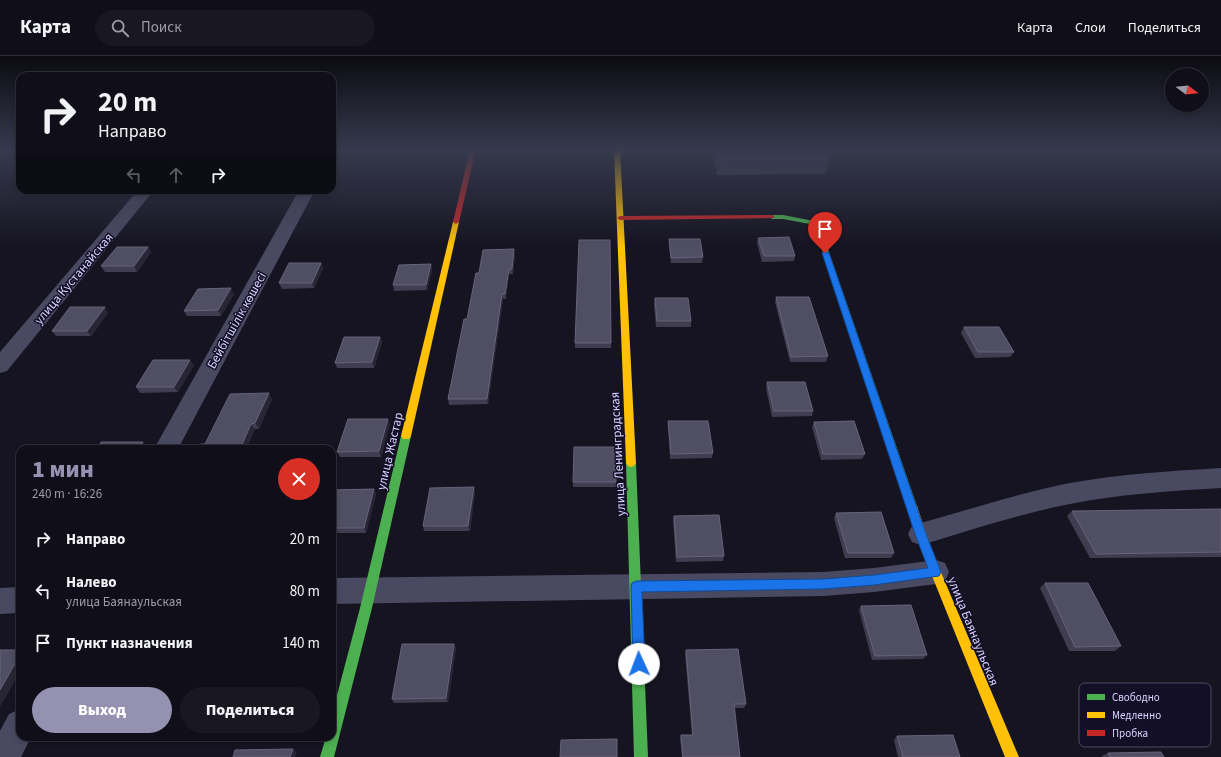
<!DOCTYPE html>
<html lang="ru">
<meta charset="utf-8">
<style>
body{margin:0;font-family:"Source Sans 3",sans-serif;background:#191822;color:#f1f3f6;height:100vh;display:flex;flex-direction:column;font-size:15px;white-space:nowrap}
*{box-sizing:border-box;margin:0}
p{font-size:13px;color:#9c9ca2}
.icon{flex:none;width:22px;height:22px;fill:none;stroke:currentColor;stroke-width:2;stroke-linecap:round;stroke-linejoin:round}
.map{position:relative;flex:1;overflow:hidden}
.side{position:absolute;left:16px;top:389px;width:320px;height:296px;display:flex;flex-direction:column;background:#100f19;border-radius:12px;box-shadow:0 2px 6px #0003,0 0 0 1px #302f38}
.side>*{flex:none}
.top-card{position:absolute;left:16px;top:16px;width:320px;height:122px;border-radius:12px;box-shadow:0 2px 6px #0003,0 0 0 1px #302f38;background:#100f19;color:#f1f3f6;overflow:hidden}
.needle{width:26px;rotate:106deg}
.fabs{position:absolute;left:1165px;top:12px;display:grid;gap:8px}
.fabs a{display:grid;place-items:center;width:44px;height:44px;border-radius:50%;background:#100f19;box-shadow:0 2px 6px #0003,0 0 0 1px #302f38;font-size:20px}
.pin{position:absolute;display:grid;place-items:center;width:34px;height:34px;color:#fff;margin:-41px -17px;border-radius:50% 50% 50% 0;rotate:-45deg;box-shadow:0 0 4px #0007}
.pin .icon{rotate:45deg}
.me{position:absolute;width:44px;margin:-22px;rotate:358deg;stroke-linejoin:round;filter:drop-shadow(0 0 3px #0008)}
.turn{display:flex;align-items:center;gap:14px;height:84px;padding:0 16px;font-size:18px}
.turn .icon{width:52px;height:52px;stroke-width:2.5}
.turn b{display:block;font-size:28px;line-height:34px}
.lanes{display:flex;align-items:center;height:38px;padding:0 16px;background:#0003;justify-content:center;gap:20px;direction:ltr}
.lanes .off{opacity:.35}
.round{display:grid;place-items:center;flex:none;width:42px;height:42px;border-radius:21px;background:#191822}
.overview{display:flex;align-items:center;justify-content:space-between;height:68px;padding:0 16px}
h1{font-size:24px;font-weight:800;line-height:30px;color:#9591b1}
.action{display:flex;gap:8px;margin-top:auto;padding:8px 16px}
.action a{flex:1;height:46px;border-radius:24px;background:#9591b1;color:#fff;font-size:16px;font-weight:800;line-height:46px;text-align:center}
.action a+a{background:#191822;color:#f1f3f6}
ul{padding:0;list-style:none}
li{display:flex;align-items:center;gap:12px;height:52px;padding:0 16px}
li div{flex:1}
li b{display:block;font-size:15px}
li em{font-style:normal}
header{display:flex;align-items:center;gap:24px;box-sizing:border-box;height:56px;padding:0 20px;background:#100f19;border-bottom:1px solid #302f38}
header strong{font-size:19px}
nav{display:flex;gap:22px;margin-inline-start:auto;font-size:14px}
.search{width:280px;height:36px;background:#191822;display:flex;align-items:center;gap:10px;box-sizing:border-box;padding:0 14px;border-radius:22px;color:#9c9ca2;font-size:15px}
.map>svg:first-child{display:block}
</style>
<header>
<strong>Карта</strong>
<div class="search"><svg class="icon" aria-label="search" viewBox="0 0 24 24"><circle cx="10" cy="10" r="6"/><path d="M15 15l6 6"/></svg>Поиск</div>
<nav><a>Карта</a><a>Слои</a><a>Поделиться</a></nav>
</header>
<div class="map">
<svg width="1221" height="701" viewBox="0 0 1221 701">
<rect width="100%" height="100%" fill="#161421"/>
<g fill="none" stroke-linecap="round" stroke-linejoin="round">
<!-- street -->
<g fill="#4a4962" fill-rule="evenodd">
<polygon points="0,93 9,93 5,98 0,99"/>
<polygon points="138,134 154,134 7,315 0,317 0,296"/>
<polygon points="299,134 315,134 178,393 154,393"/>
<path d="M1221 412V432C1171 435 1120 438 1070 448 1019 458 970 474 921 489L912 486 908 478 912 470 921 467C971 453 1020 437 1070 427 1120 418 1171 415 1221 412Z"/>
<polygon points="936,504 945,507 949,516 945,525 936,528 874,536 824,540 332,548 332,522 824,516 874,512"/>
<polygon points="20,531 20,557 0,558 0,532"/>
<polygon points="20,653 20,681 31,681 21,701 0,701 0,675 9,658"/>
</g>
<!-- fast -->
<g fill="#4caf50" fill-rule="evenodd">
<polygon points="783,159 814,165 821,173 918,453 917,456 913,457 909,456 908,453 815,173 810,168 783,163 772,163 769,161 772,159"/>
<polygon points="406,376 409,377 411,380 372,552 334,701 320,701 326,681 332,681 332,658 360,552 401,380 403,377"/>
<polygon points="631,403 634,404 636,407 648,701 634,701 626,407 628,404"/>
</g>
<!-- slow -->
<g fill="#ffc107" fill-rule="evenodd">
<polygon points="614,93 620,93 636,407 634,410 631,411 628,410 626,407"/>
<polygon points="456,164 459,166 411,380 409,383 403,383 401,380 453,166"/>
<polygon points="913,449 917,450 932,495 1019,701 1005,701 922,495 908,453 909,450"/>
</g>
<!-- jam -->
<g fill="#c62828" fill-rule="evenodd">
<polygon points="470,93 476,93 459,166 456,168 453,166"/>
<polygon points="772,159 774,160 774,162 620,164 617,162 620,160"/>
</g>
</g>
<!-- wall -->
<g fill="#403d50">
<polygon points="715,93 824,93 829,103 825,118 717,119 714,102"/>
<polygon points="758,182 795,200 794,205 762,206 757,187"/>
<polygon points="669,183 703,201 702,207 671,207 669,188"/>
<polygon points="610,184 611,292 575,292 575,287"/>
<polygon points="148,191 151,196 137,216 105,216 101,210"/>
<polygon points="515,199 513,218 509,218 506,243 503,243 488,348 449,349 448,343 479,217"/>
<polygon points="321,207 323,212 314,232 282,233 279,227"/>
<polygon points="431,208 432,214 427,234 394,235 393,229"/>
<polygon points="234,238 221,260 187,260 184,255"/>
<polygon points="776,241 828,300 826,306 790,306 775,246"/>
<polygon points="655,242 691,265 691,271 656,271 654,248"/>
<polygon points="108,257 91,280 56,280 52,275"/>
<polygon points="964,271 1014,296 1010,301 975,302 961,277"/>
<polygon points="380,281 382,286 374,312 337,312 335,307"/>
<polygon points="194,309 178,336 140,337 136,331"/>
<polygon points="767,326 813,355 812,360 772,361 766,332"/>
<polygon points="272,343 259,373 255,373 246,393 198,393 205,388"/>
<polygon points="668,365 713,397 712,402 670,403 668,370"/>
<polygon points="814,366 865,398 862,403 821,404 812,371"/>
<polygon points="390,368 381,401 340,401 337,396"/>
<polygon points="615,391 616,431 573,431 573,426"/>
<polygon points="374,433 376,438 366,477 332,477 332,434"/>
<polygon points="475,436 470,475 424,475 423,470"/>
<polygon points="1221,453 1221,501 1090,502 1067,460 1072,455"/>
<polygon points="836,457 894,497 891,502 845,502 834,462"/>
<polygon points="674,460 724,500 723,505 676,506 673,465"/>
<polygon points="1045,527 1121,590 1115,595 1069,595 1040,532"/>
<polygon points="861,550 927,599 923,603 872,604 859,554"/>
<polygon points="454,588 456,592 448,646 394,647 392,643"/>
<polygon points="686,594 746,648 744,652 734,652 740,701 682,701 680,682 681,679 692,679 685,598"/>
<polygon points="897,680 960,701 898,701 894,684"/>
<polygon points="1108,697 1164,701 1102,701 1102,700"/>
</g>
<!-- shaded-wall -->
<g fill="#282635">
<polygon points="148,191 151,196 137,216 134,210"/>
<polygon points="514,193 515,199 513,218 512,213"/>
<polygon points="321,207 323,212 314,232 312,227"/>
<polygon points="431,208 432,214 427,234 426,229"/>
<polygon points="509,213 509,218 506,243 505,238"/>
<polygon points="231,232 234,238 221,260 218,254"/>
<polygon points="502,238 503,243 488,348 487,343"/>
<polygon points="105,251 108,257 91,280 87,275"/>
<polygon points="380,281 382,286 374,312 372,306"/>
<polygon points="190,304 194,309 178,336 174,331"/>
<polygon points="269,337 272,343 259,373 255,367"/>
<polygon points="388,363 390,368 381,401 379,395"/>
<polygon points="251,368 255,373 246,393 240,393"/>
<polygon points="143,386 147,391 146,393 139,393"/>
<polygon points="474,431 475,436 470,475 468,470"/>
<polygon points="374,433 376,438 366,477 364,472"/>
<polygon points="454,588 456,592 448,646 446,642"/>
<polygon points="20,599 20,616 0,651 0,634"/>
<polygon points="293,693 297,696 295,701 290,701"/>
</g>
<!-- building -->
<g fill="#504e63" stroke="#66637b">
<polygon points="717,93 824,93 829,103 719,104"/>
<polygon points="789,181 795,200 764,200 758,182"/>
<polygon points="669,183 700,183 703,201 671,202"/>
<polygon points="579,184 610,184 611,287 575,287"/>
<polygon points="117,191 148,191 134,210 101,210"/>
<polygon points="514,193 512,213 509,213 505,238 502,238 487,343 448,343 464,263 467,263 476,217 479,217 483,194"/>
<polygon points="289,207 321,207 312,227 279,227"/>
<polygon points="431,208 426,229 393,229 399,209"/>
<polygon points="231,232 218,254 184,255 198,233"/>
<polygon points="776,241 809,241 828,300 791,301"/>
<polygon points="655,242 688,242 691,265 657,265"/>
<polygon points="70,251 105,251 87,275 52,275"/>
<polygon points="964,271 999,271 1014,296 978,296"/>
<polygon points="344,281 380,281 372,306 335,307"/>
<polygon points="153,304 190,304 174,331 136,331"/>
<polygon points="767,326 805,326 813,355 774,355"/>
<polygon points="269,337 255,367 251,368 240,393 198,393 201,388 205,388 230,338"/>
<polygon points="348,363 388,363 379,395 337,396"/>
<polygon points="668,365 708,365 713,397 671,398"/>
<polygon points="854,365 865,398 823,398 814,366"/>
<polygon points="101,386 143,386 139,393 97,393"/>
<polygon points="574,391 615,391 616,426 573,426"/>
<polygon points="474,431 468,470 423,470 430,432"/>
<polygon points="374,433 364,472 332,472 332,434"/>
<polygon points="1221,453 1221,496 1096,498 1072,455"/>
<polygon points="881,456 894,497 848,497 836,457"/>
<polygon points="719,459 724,500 677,501 674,460"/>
<polygon points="1045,527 1088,527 1121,590 1075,591"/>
<polygon points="911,549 927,599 875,600 861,550"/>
<polygon points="402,588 454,588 446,642 392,643"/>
<polygon points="738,593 746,648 734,648 740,701 683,701 681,679 693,679 686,594"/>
<polygon points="0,594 20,594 20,599 0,634"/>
<polygon points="953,679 960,701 903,701 897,680"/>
<polygon points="617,683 617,701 560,701 561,684"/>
<polygon points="293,693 290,701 233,701 235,694"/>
<polygon points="1161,696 1164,701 1110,701 1108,697"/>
</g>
<!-- sky -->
<linearGradient id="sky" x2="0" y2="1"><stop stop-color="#0c0b12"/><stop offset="0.49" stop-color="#363a4e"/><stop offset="1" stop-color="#363a4e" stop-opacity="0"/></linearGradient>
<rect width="1221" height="191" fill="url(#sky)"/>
<!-- route -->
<polygon fill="#1a73e8" stroke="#114b97" points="825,195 829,197 926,478 941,516 939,520 874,529 824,533 642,536 645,608 643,612 639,614 634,612 633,608 631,530 632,527 636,525 824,523 874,519 928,512 915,478 822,197"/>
<g text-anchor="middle" stroke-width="3" stroke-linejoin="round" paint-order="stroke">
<!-- street labels -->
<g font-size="13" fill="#d9d4ff" stroke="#130f26">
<text transform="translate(73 222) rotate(-50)" y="5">улица Кустанайская</text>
<text transform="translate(236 264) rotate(-61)" y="5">Бейбітшілік көшесі</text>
<text transform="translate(389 395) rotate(-77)" y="5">улица Жастар</text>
<text transform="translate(617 398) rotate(-93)" y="5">улица Ленинградская</text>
<text transform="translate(974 575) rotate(68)" y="5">улица Баянаульская</text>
</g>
</g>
<!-- legend -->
<rect x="1079" y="627" width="132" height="64" rx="6" fill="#130f26" stroke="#4e4a67" stroke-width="1"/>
<rect x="1087" y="638" width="18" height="6" fill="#4caf50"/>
<rect x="1087" y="656" width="18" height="6" fill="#ffc107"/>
<rect x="1087" y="674" width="18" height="6" fill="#c62828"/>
<g font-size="11" fill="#d9d4ff">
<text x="1112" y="645">Свободно</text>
<text x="1112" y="663">Медленно</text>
<text x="1112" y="681">Пробка</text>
</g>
</svg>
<div class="fabs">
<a><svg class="needle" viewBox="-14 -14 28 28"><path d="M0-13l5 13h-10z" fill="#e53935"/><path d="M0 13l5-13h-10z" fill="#9c9ca2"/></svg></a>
</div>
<div class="pin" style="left:825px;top:197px;background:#d93025"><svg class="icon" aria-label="arrive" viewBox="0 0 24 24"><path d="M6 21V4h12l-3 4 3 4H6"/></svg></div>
<svg class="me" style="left:639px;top:608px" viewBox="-20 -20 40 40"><circle r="19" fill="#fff"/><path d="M0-13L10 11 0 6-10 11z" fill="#1a73e8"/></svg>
<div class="top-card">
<div class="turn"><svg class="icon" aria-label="right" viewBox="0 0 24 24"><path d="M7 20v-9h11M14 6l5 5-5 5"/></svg><div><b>20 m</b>Направо</div></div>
<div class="lanes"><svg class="icon off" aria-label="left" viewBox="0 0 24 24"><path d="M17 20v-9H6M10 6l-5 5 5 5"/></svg><svg class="icon off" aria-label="ahead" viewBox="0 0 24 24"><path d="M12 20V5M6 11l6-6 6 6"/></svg><svg class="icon" aria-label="right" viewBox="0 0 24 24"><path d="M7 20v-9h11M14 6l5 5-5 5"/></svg></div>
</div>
<section class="side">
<div class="overview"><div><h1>1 мин</h1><p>240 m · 16:26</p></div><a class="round" style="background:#d93025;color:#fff"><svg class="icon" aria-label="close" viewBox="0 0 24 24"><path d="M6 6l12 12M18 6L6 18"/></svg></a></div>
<ul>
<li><svg class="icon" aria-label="right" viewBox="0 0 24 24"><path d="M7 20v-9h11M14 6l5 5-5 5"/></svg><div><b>Направо</b></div><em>20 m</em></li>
<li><svg class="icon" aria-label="left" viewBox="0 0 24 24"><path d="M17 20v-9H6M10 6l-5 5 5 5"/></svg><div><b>Налево</b><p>улица Баянаульская</p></div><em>80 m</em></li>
<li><svg class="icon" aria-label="arrive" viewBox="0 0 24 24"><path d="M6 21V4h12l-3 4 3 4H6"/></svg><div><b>Пункт назначения</b></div><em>140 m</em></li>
</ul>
<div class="action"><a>Выход</a><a>Поделиться</a></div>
</section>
</div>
